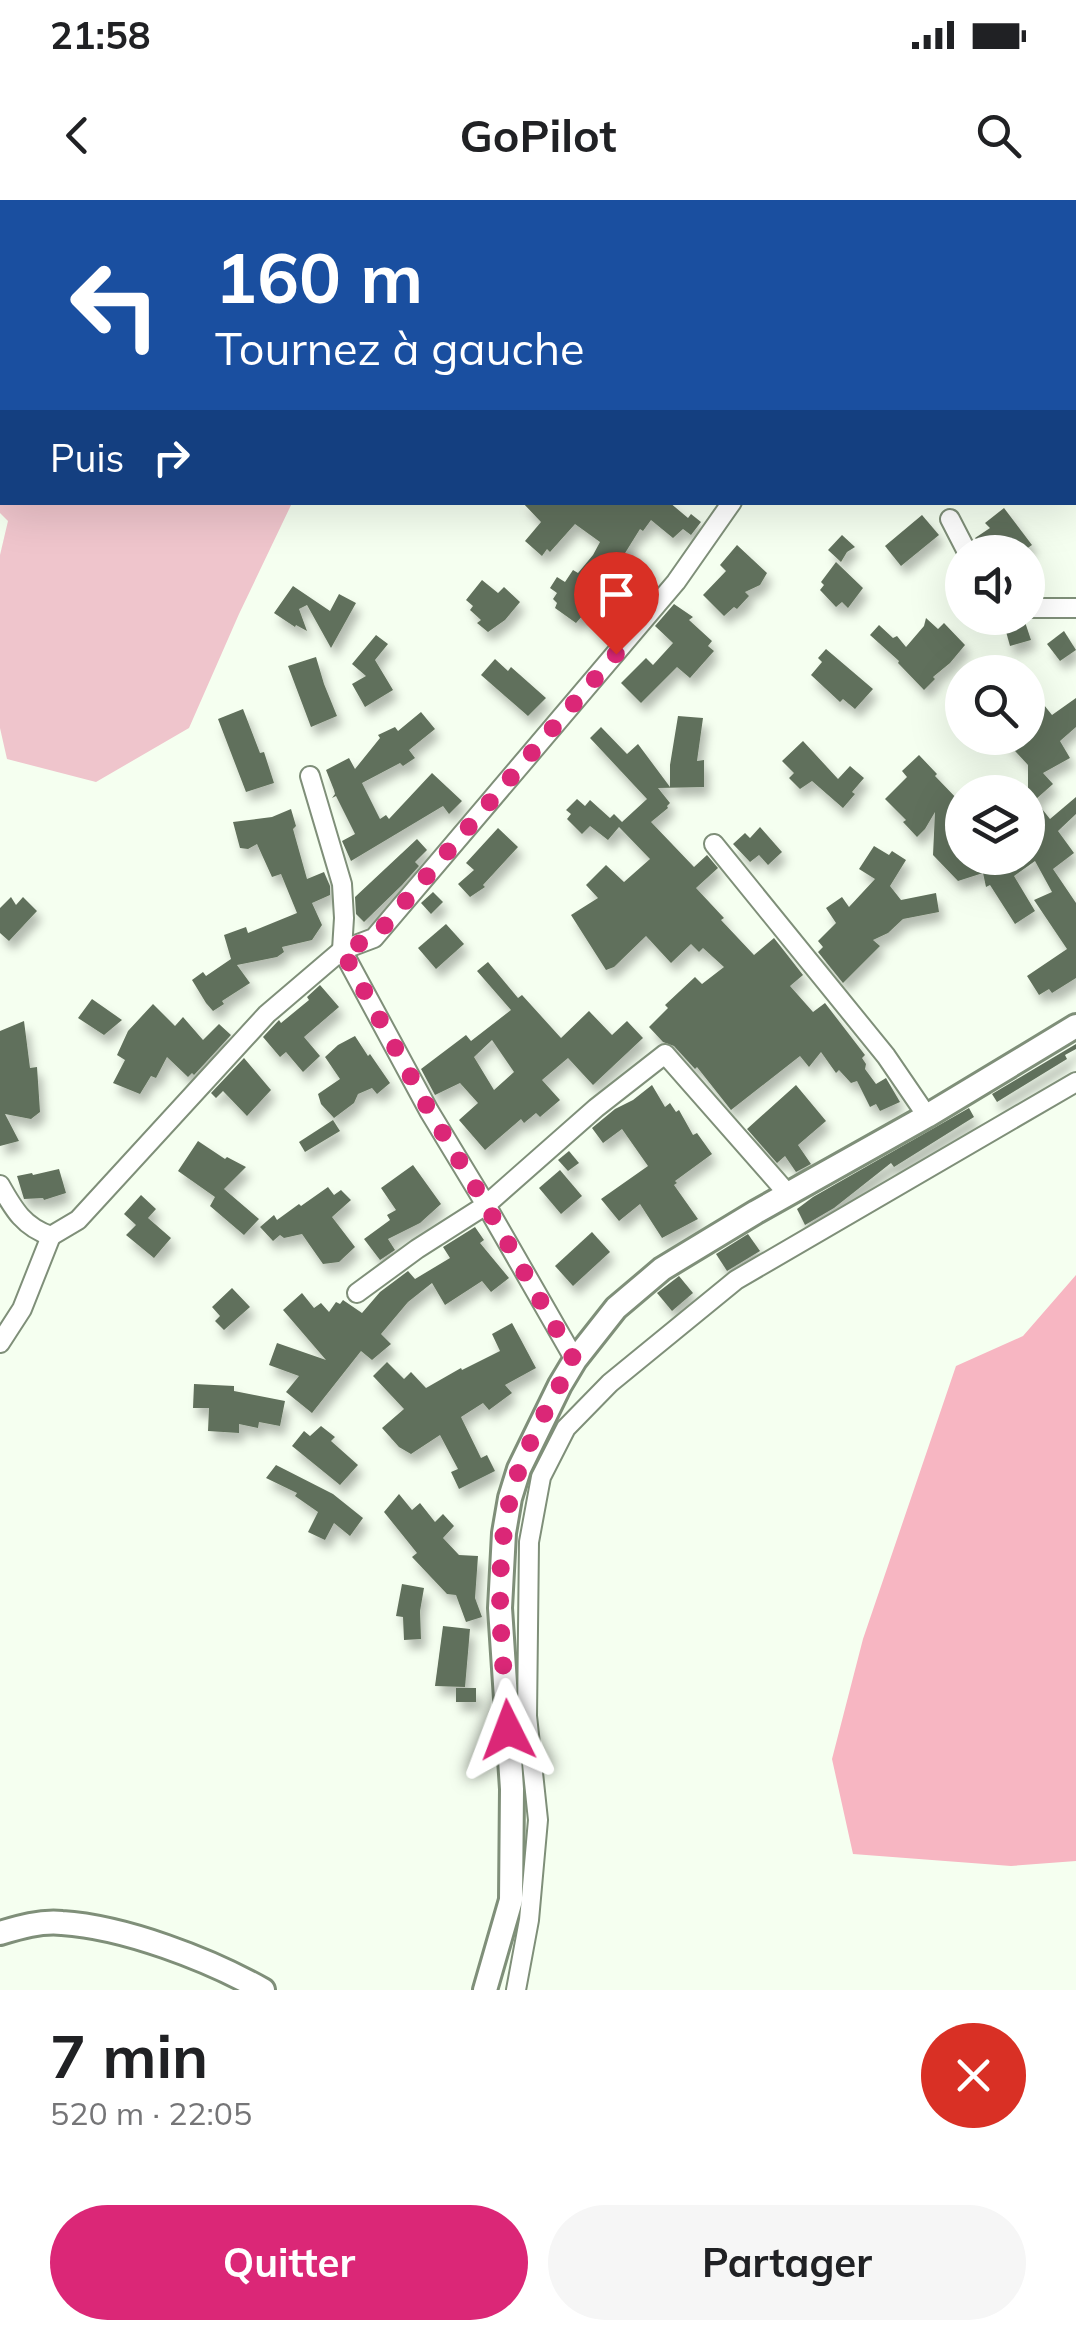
<!DOCTYPE html>
<html lang="fr">
<meta charset="utf-8">
<style>
body{margin:0;font-family:Mulish,sans-serif;background:#f6f6f6;color:#202124;height:100vh;display:flex;flex-direction:column;font-size:38px;white-space:nowrap}
*{box-sizing:border-box;margin:0}
p{font-size:32px;color:#757577}
.icon{flex:none;width:55px;height:55px;fill:none;stroke:currentColor;stroke-width:2;stroke-linecap:round;stroke-linejoin:round}
.map{position:relative;height:1790px;overflow:hidden}
.side{display:flex;flex-direction:column;background:#fff;flex:1}
.side>*{flex:none}
.banner{position:absolute;left:0px;top:0px;width:1078px;height:305px;box-shadow:0 10px 40px #0002;background:#1a4fa0;color:#fff;overflow:hidden}
.buttons{position:absolute;left:945px;top:335px;display:grid;gap:20px}
.buttons a{display:grid;place-items:center;width:100px;height:100px;border-radius:50%;background:#fff;box-shadow:0 10px 40px #0002;font-size:50px}
.pin{position:absolute;display:grid;place-items:center;width:85px;height:85px;color:#fff;margin:-102px -42px;border-radius:50% 50% 50% 0;rotate:-45deg;box-shadow:0 0 10px #0007}
.pin .icon{rotate:45deg}
.me{position:absolute;width:110px;margin:-55px;rotate:357deg;stroke-linejoin:round;filter:drop-shadow(0 0 8px #0008)}
.turn{display:flex;align-items:center;gap:35px;height:210px;padding:0 50px;font-size:45px}
.turn .icon{width:130px;height:130px;stroke-width:2.5}
.turn b{display:block;font-size:70px;line-height:85px}
.then{display:flex;align-items:center;height:95px;padding:0 50px;background:#0003;gap:20px;font-size:38px}
.round{display:grid;place-items:center;flex:none;width:105px;height:105px;border-radius:52px;background:#f6f6f6}
.head{display:flex;align-items:center;justify-content:space-between;height:170px;padding:0 50px}
h1{font-size:60px;font-weight:700;line-height:75px}
.action{display:flex;gap:20px;margin-top:auto;padding:20px 50px}
.action a{flex:1;height:115px;border-radius:60px;background:#db2777;color:#fff;font-size:40px;font-weight:700;line-height:115px;text-align:center}
.action a+a{background:#f6f6f6;color:#202124}
.status{display:flex;justify-content:space-between;align-items:center;height:70px;padding:0 50px;background:#fff;direction:ltr}
.status svg{height:28px;fill:currentColor}
header{display:flex;justify-content:space-between;align-items:center;height:130px;padding:0 50px;background:#fff;font-size:45px;font-weight:700}
.map>svg:first-child{display:block}
</style>
<div class="status"><b>21:58</b><svg viewBox="0 0 49 12"><path d="M0 12V9h3v3zM5 12V6h3v6zM10 12V3h3v9zM15 12V0h3v12zM26 1h20v11H26zM47 4h2v5h-2z"/></svg></div>
<header><svg class="icon" aria-label="back" viewBox="0 0 24 24"><path d="M15 5l-7 7 7 7"/></svg>GoPilot<svg class="icon" aria-label="search" viewBox="0 0 24 24"><circle cx="10" cy="10" r="6"/><path d="M15 15l6 6"/></svg></header>
<div class="map">
<svg width="1076" height="1790" viewBox="0 0 1076 1790">
<defs>
<filter id="shadow"><feDropShadow dx="5" dy="9" stdDeviation="5" flood-color="#0004"/></filter>
</defs>
<rect width="100%" height="100%" fill="#f5fff0"/>
<!-- green -->
<polygon fill="#efc5cc" points="0,0 342,0 339,2 2,2 2,302 292,303 239,414 189,528 96,582 7,559 0,528 0,355 8,321 0,313"/>
<!-- forest -->
<polygon fill="#f7b6c2" points="1076,1075 1076,1661 1011,1666 853,1654 832,1559 863,1439 956,1166 1023,1136"/>
<!-- building -->
<g fill="#61705b" fill-rule="evenodd" filter="url(#shadow)">
<polygon points="522,302 669,302 688,318 691,314 701,322 691,335 683,329 673,338 651,320 643,331 640,329 617,366 636,379 622,400 606,389 576,423 555,408 557,403 553,399 557,393 550,388 557,377 565,382 573,370 578,373 593,355 600,342 575,324 550,352 547,349 542,356 525,341 541,322"/>
<polygon points="1004,308 1032,345 1022,352 986,352 975,338 990,328 985,323"/>
<polygon points="922,315 939,335 901,366 885,346"/>
<polygon points="842,335 855,347 847,352 841,362 828,350"/>
<polygon points="737,345 767,373 760,385 745,392 749,396 737,409 734,407 724,416 703,395 726,371 720,365"/>
<polygon points="836,362 863,388 848,408 842,402 836,407 820,390 824,385 821,382"/>
<polygon points="482,380 498,393 504,387 520,402 505,420 488,432 477,423 481,420 470,410 473,406 466,400"/>
<polygon points="293,386 330,411 339,394 356,403 331,448 307,405 299,409 307,431 296,425 295,427 274,413"/>
<polygon points="674,404 693,417 689,420 712,441 708,446 714,451 690,478 677,467 641,503 621,483 646,458 653,465 673,443 655,426"/>
<polygon points="926,418 938,429 944,423 965,445 950,463 933,477 935,479 924,490 898,463 899,461 870,435 879,425 893,438 897,436 906,447 924,426"/>
<polygon points="1025,422 1031,440 1010,446 1005,428"/>
<polygon points="1064,431 1076,450 1060,461 1047,444"/>
<polygon points="376,435 388,444 375,460 393,490 365,507 352,484 366,476 352,464"/>
<polygon points="826,449 873,489 855,509 843,499 840,502 811,475 822,462 818,458"/>
<polygon points="316,457 324,484 337,516 311,527 288,466"/>
<polygon points="495,459 508,471 511,467 546,498 528,516 481,475"/>
<polygon points="1076,498 1076,527 1060,541 1070,558 1043,573 1053,584 1035,600 1050,619 1076,597 1076,614 1058,631 1074,653 1053,669 1076,703 1076,778 1052,793 1049,789 1039,795 1027,776 1067,749 1034,700 1052,692 1035,661 1014,676 1035,711 1015,724 990,685 986,687 983,673 958,681 933,655 935,612 925,629 917,637 903,622 906,620 885,599 907,577 902,571 919,555 937,574 935,576 962,604 962,658 1028,658 1028,565 1003,538 1028,538 1028,518 1044,505 1052,515"/>
<polygon points="243,509 260,553 264,552 274,583 246,592 218,519"/>
<polygon points="421,512 435,529 409,550 415,558 403,566 400,563 362,583 380,619 386,615 389,619 432,573 462,601 449,614 443,606 351,661 342,641 355,634 336,596 332,598 335,594 334,590 326,570 349,558 355,569 380,538 378,535 395,527 398,531"/>
<polygon points="678,516 703,518 697,561 704,560 704,587 658,588 670,603 667,606 668,608 651,622 694,667 707,655 718,668 696,688 724,718 721,720 754,755 774,738 803,775 790,786 813,812 825,803 865,855 862,858 866,864 865,869 876,884 886,878 900,902 880,911 876,904 870,907 857,881 851,883 839,870 836,873 821,852 809,867 800,856 731,910 697,867 695,869 674,846 663,842 649,827 668,808 665,805 695,777 702,784 724,767 703,748 699,752 691,744 671,763 646,736 614,767 606,770 571,715 598,698 586,685 606,665 624,682 650,659 619,627 608,640 590,626 582,634 567,619 571,614 566,610 577,599 585,606 590,600 610,618 614,614 622,622 647,599 590,538 601,527 627,554 638,544 670,587 670,565"/>
<polygon points="803,541 838,579 850,566 864,578 852,592 855,594 843,608 812,581 800,589 789,578 794,573 782,561"/>
<polygon points="291,609 296,626 293,629 307,679 324,672 330,686 330,695 312,703 322,725 312,740 282,747 284,752 277,757 237,765 250,783 222,801 224,804 213,811 206,803 192,780 203,772 206,776 231,759 224,735 246,727 248,733 297,713 281,674 272,677 257,644 248,649 240,648 233,622 272,617"/>
<polygon points="760,627 782,652 768,665 759,655 750,662 733,644 745,633 750,638"/>
<polygon points="498,628 518,647 483,685 485,687 470,697 458,684 474,670 466,663"/>
<polygon points="417,639 427,650 415,662 419,666 402,685 364,722 356,714 355,697"/>
<polygon points="874,646 889,655 892,651 906,660 890,686 901,700 936,693 939,712 903,719 888,733 873,740 880,746 843,783 818,752 823,747 818,741 836,723 826,708 842,697 849,707 875,679 859,669"/>
<polygon points="433,692 443,702 431,714 421,703"/>
<polygon points="11,697 16,705 23,697 37,711 9,741 0,733 0,708"/>
<polygon points="446,724 464,744 436,769 418,748"/>
<path d="M488 762 518 798 522 795 561 838 589 811 612 835 627 821 643 838 593 885 568 858 542 880 560 900 540 917 536 913 524 923 521 919 485 950 459 920 478 903 460 883 435 895 421 869 466 835 471 841 511 810 477 771ZM492 840 514 872 494 890 474 857Z"/>
<polygon points="320,785 339,807 304,837 320,856 303,872 286,852 280,857 263,837 279,820 281,823 309,800 307,797"/>
<polygon points="92,799 122,820 104,835 78,818"/>
<polygon points="153,804 175,826 183,817 203,840 219,824 231,835 194,875 192,873 188,877 167,857 156,878 151,876 140,894 113,883 125,860 117,855 128,831"/>
<polygon points="24,821 30,868 37,867 40,912 31,919 5,914 19,941 0,946 0,831"/>
<polygon points="355,836 368,856 370,854 390,883 377,894 372,888 358,894 354,903 334,918 321,904 318,894 340,879 325,857 338,845"/>
<polygon points="1076,844 1076,849 1065,855 1067,859 997,902 992,894"/>
<polygon points="244,858 271,890 247,916 223,891 216,898 211,893"/>
<polygon points="652,885 665,907 670,903 676,912 679,910 693,935 697,933 712,954 675,981 677,983 674,985 698,1019 662,1038 640,1004 619,1021 601,999 648,966 622,929 603,943 592,928 615,909 633,900"/>
<polygon points="796,885 826,921 798,945 811,964 796,972 785,956 777,963 747,929"/>
<polygon points="969,908 974,917 894,967 891,963 834,1008 805,1025 797,1009 813,997"/>
<polygon points="333,920 340,931 305,952 299,942"/>
<polygon points="198,941 225,959 227,957 246,967 224,989 259,1019 244,1035 210,1006 215,997 178,971"/>
<polygon points="569,951 579,963 568,971 558,960"/>
<polygon points="413,965 441,1004 420,1023 388,1039 395,1050 380,1060 364,1039 390,1020 387,1015 396,1010 381,988"/>
<polygon points="59,969 66,993 44,1000 43,998 24,999 17,976 32,973 33,975"/>
<polygon points="560,970 582,996 561,1014 539,988"/>
<polygon points="328,987 334,995 341,990 351,1000 332,1017 355,1047 339,1062 323,1064 302,1034 284,1038 280,1035 273,1041 260,1027 274,1015 277,1020 299,1004 301,1006"/>
<polygon points="141,995 156,1009 148,1018 171,1038 154,1058 126,1035 136,1025 124,1014"/>
<polygon points="475,1027 484,1040 480,1043 509,1078 491,1092 482,1081 445,1105 432,1083 408,1102 381,1134 391,1144 372,1160 361,1151 312,1213 286,1192 299,1176 269,1165 277,1143 326,1160 283,1110 302,1093 314,1108 321,1103 329,1112 336,1102 340,1104 343,1100 362,1113 380,1092 408,1071 415,1079 450,1058 443,1047"/>
<polygon points="592,1032 610,1052 573,1086 555,1066"/>
<polygon points="748,1034 760,1051 727,1071 716,1054"/>
<polygon points="679,1076 693,1093 672,1111 657,1093"/>
<polygon points="232,1088 250,1107 224,1130 215,1121 220,1116 212,1107"/>
<polygon points="512,1123 536,1168 505,1185 512,1193 489,1210 483,1203 461,1217 481,1258 487,1255 495,1271 459,1289 451,1272 458,1269 440,1235 411,1254 399,1247 382,1228 404,1209 373,1176 387,1162 404,1179 411,1172 426,1188 461,1168 462,1170 500,1151 492,1134"/>
<polygon points="194,1184 234,1186 234,1191 285,1201 280,1226 259,1222 258,1228 239,1224 239,1233 208,1231 209,1208 193,1208"/>
<polygon points="321,1226 335,1237 331,1241 358,1265 340,1285 292,1246 304,1231 310,1236"/>
<polygon points="276,1265 333,1294 363,1318 350,1336 334,1323 325,1340 308,1332 318,1312 295,1296 297,1293 266,1278"/>
<polygon points="399,1294 412,1310 420,1303 435,1322 443,1314 454,1326 443,1338 459,1355 478,1356 475,1398 482,1417 466,1422 456,1395 447,1394 412,1357 417,1353 384,1312"/>
<polygon points="402,1384 424,1388 420,1411 421,1439 404,1440 403,1417 396,1416"/>
<polygon points="443,1426 470,1429 465,1487 435,1486"/>
<rect x="456" y="1488" width="20" height="14"/>
</g>
<g fill="none" stroke-linecap="round" stroke-linejoin="round">
<defs>
<g id="minor">
<polyline points="946,0 948,2"/>
<polyline points="1058,0 1060,2"/>
<polyline points="980,2 983,0"/>
<polyline points="1075,24 1076,25"/>
<polyline points="950,319 967,352"/>
<polyline points="1028,408 1076,408"/>
<polyline points="310,576 342,684 344,718 342,750 429,911 486,1005 575,1160"/>
<polyline points="714,644 886,856 927,916"/>
<path d="M0 985C14 1010 24 1027 51 1036L78 1020 267 814 342 750 374 738 676 382 732 302"/>
<polyline points="357,1093 417,1049 486,1005 596,908 665,854 788,994"/>
<polyline points="0,1143 22,1109 51,1036"/>
<polyline points="516,1790 529,1720 538,1620 527,1516 529,1342 541,1277 566,1228 610,1183 736,1080 1076,882"/>
</g>
<g id="tertiary">
<path d="M0 1733C20 1727 40 1721 62 1723 124 1727 208 1759 263 1790"/>
<polyline points="485,1790 511,1700 512,1589 500,1408 504,1333 510,1298 519,1269 560,1185 575,1160 616,1108 662,1069 756,1012 927,916 1076,826"/>
</g>
</defs>
<!-- minor casing -->
<use href="#minor" stroke="#7f8f79" stroke-width="22"/>
<!-- tertiary casing -->
<use href="#tertiary" stroke="#7f8f79" stroke-width="28"/>
<!-- minor -->
<use href="#minor" stroke="#fff" stroke-width="18"/>
<!-- tertiary -->
<use href="#tertiary" stroke="#fff" stroke-width="22"/>
</g>
<g fill="none" stroke-linecap="round" stroke-linejoin="round">
<!-- route -->
<path stroke="#db2777" stroke-width="18" stroke-dasharray="0 32.4" d="M508 1530C503 1453 492 1375 510 1300 520 1255 551 1200 574 1160L486 1005 429 910 342 750 374 738 616 454"/>
</g>
</svg>
<div class="buttons">
<a><svg class="icon" aria-label="sound" viewBox="0 0 24 24"><path d="M4 9h4l5-4v14l-5-4H4zM17 9q2 3 0 6"/></svg></a>
<a><svg class="icon" aria-label="search" viewBox="0 0 24 24"><circle cx="10" cy="10" r="6"/><path d="M15 15l6 6"/></svg></a>
<a><svg class="icon" aria-label="layers" viewBox="0 0 24 24"><path d="M12 4l9 5-9 5-9-5zM3 14l9 5 9-5"/></svg></a>
</div>
<div class="pin" style="left:616px;top:454px;background:#d93025"><svg class="icon" aria-label="arrive" viewBox="0 0 24 24"><path d="M6 21V4h12l-3 4 3 4H6"/></svg></div>
<svg class="me" style="left:508px;top:1530px" viewBox="-20 -20 40 40"><path d="M0-17L14 15 0 8-14 15z" fill="#db2777" stroke="#fff" stroke-width="4"/></svg>
<div class="banner">
<div class="turn"><svg class="icon" aria-label="left" viewBox="0 0 24 24"><path d="M17 20v-9H6M10 6l-5 5 5 5"/></svg><div><b>160 m</b>Tournez à gauche</div></div>
<div class="then">Puis<svg class="icon" aria-label="right" viewBox="0 0 24 24"><path d="M7 20v-9h11M14 6l5 5-5 5"/></svg></div>
</div>
</div>
<section class="side">
<div class="head"><div><h1>7 min</h1><p>520 m · 22:05</p></div><a class="round" style="background:#d93025;color:#fff"><svg class="icon" aria-label="close" viewBox="0 0 24 24"><path d="M6 6l12 12M18 6L6 18"/></svg></a></div>
<div class="action"><a>Quitter</a><a>Partager</a></div>
</section>
